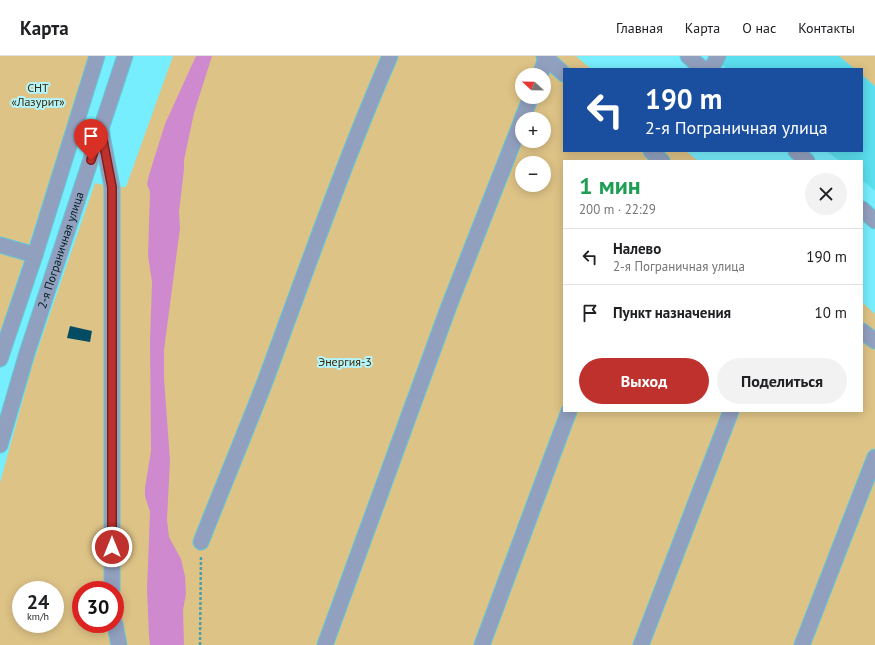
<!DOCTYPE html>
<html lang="ru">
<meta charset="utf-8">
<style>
body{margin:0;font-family:"PT Sans",sans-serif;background:#f2f2f2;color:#202124;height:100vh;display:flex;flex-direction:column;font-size:15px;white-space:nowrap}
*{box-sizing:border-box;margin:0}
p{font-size:13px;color:#757577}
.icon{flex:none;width:22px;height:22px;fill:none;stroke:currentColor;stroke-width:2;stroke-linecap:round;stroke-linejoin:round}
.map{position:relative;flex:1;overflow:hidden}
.drawer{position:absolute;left:563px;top:104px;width:300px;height:252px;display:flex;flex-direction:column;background:#fff;border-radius:0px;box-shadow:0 2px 10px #0003}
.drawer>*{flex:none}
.hud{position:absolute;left:563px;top:12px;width:300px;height:84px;border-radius:0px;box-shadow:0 2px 10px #0003;background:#1a4fa0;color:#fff;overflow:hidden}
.needle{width:26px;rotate:292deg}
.buttons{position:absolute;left:515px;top:12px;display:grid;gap:8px}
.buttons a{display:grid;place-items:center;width:36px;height:36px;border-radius:50%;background:#fff;box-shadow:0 2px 10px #0003;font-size:20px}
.speed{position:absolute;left:12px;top:525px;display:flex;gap:8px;font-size:20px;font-weight:700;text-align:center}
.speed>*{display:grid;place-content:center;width:52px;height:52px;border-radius:50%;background:#fff;box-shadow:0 2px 10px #0003;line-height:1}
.speed small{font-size:10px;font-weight:400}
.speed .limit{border:6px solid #d22;background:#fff;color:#111}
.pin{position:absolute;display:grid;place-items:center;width:34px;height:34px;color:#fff;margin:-41px -17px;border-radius:50% 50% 50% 0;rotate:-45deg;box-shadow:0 0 4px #0007}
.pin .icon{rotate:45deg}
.me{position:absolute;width:44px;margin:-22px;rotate:0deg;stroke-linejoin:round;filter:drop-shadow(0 0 3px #0008)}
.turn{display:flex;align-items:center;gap:14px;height:84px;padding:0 16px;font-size:18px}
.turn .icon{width:52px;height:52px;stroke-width:2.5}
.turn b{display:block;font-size:28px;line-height:34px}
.round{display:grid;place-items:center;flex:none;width:42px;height:42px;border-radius:21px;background:#f2f2f2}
.overview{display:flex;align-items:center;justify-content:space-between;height:68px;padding:0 16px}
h1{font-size:24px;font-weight:700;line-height:30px;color:#1e9e55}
.button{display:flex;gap:8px;margin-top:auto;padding:8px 16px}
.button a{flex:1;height:46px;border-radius:24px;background:#bf312d;color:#fff;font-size:16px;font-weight:700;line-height:46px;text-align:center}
.button a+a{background:#f2f2f2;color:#202124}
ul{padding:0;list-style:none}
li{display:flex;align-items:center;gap:12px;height:56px;padding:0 16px;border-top:1px solid #e0e0e0}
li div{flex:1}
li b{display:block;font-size:15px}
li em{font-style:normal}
header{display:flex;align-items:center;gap:24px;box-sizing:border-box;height:56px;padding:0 20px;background:#fff;border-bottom:1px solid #e0e0e0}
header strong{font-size:19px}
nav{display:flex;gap:22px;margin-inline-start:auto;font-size:14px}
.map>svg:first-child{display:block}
</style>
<header>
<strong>Карта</strong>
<nav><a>Главная</a><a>Карта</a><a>О нас</a><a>Контакты</a></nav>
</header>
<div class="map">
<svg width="875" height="589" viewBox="0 0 875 589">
<rect width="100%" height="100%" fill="#77eefe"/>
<!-- built -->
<g fill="#5bdfef">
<polygon points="712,0 839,0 855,13 727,13"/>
<polygon points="862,19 875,30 875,135 862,124 862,105 839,105 827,95 862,95"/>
</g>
<!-- green -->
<g fill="#dec386" fill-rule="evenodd">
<polygon points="0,0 90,0 0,278"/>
<path d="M173 0H576L591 13H564V95H686L698 105H564V355H862V246L875 258V589H0V427L32 310 95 127 112 131H126ZM522 19H544V41H522ZM522 63H544V85H522ZM522 107H544V129H522ZM21 534H55V568H21ZM81 534H115V568H81Z"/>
<polygon points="839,0 875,0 875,30 862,19 862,13 855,13"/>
</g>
<!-- water -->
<polygon fill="#cf8acf" points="196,0 212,0 194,57 184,104 184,113 179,156 180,172 164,294 164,322 170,404 167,464 169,481 181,503 185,520 186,538 183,554 184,589 150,589 149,580 147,534 150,456 145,440 145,432 151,395 150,284 152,226 148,200 150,136 147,128 149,119 165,68"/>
<!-- building -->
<polygon fill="#034c63" points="70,270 92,275 90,286 67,282"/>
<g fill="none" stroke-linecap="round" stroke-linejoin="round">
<defs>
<g id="minor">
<polyline points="544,0 564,18"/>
<polyline points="688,0 703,13"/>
<polyline points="711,13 718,0"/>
<polyline points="540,19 546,2"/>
<polyline points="522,63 531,41"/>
<polyline points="101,74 112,131 112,534"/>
<polyline points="651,95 662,105"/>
<polyline points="796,95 807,105"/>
<polyline points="862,153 875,165"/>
<polyline points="0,189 35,199"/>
<polyline points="862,275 875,285"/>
<polyline points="0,303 35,199 97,0"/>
<path id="s1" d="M0 389 27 297 125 0"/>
<path d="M201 486C222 432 245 378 266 323 306 215 344 106 390 0"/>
<polyline points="115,568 119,589"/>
<polyline points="325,589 449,250 522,64"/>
<polyline points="482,589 569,355"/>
<polyline points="641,589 731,355"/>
<polyline points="802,589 875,401"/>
</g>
</defs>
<!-- minor casing -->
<use href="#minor" stroke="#62c8d6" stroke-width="17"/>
<!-- path -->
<polyline stroke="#4b9eaa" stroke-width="2.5" stroke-dasharray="3 2" stroke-linecap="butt" points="200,589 201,499"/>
<!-- minor -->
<use href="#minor" stroke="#92a0bf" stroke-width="15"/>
</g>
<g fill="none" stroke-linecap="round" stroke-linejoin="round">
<defs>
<polyline id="route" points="91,104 101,74 112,131 112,491"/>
</defs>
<!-- route casing -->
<use href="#route" stroke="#7c201d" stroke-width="10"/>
<!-- route -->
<use href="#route" stroke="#bf312d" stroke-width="7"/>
</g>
<g text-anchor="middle" stroke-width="4" stroke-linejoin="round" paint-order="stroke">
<!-- park labels -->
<g font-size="12" fill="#382800" stroke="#b3f4fd">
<text x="38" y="36">СНТ<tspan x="38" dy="14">«Лазурит»</tspan></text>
<text x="345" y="310">Энергия-3</text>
</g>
<!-- street labels -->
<g font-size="12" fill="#021c1f" stroke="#b3f4fd">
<text dy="4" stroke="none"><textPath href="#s1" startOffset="204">2-я Пограничная улица</textPath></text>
</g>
</g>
</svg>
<div class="buttons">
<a><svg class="needle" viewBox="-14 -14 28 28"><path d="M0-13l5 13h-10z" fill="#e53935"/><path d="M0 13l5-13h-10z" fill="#757577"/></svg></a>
<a>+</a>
<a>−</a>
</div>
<div class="speed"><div>24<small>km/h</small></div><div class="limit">30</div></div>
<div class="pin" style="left:91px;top:104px;background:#d93025"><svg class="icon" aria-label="arrive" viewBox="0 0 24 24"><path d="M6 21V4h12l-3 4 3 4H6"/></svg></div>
<svg class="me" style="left:112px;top:491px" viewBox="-20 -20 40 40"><circle r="17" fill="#bf312d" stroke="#fff" stroke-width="3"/><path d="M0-11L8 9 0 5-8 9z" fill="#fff"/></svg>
<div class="hud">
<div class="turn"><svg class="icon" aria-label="left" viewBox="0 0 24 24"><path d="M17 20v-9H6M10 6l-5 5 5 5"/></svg><div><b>190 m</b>2-я Пограничная улица</div></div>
</div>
<section class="drawer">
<div class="overview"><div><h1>1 мин</h1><p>200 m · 22:29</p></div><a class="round"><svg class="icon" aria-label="close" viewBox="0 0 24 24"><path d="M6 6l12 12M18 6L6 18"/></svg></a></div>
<ul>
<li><svg class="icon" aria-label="left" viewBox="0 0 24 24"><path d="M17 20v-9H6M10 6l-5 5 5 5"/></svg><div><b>Налево</b><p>2-я Пограничная улица</p></div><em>190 m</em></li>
<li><svg class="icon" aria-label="arrive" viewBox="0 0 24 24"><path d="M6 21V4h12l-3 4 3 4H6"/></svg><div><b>Пункт назначения</b></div><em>10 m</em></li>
</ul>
<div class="button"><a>Выход</a><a>Поделиться</a></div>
</section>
</div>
